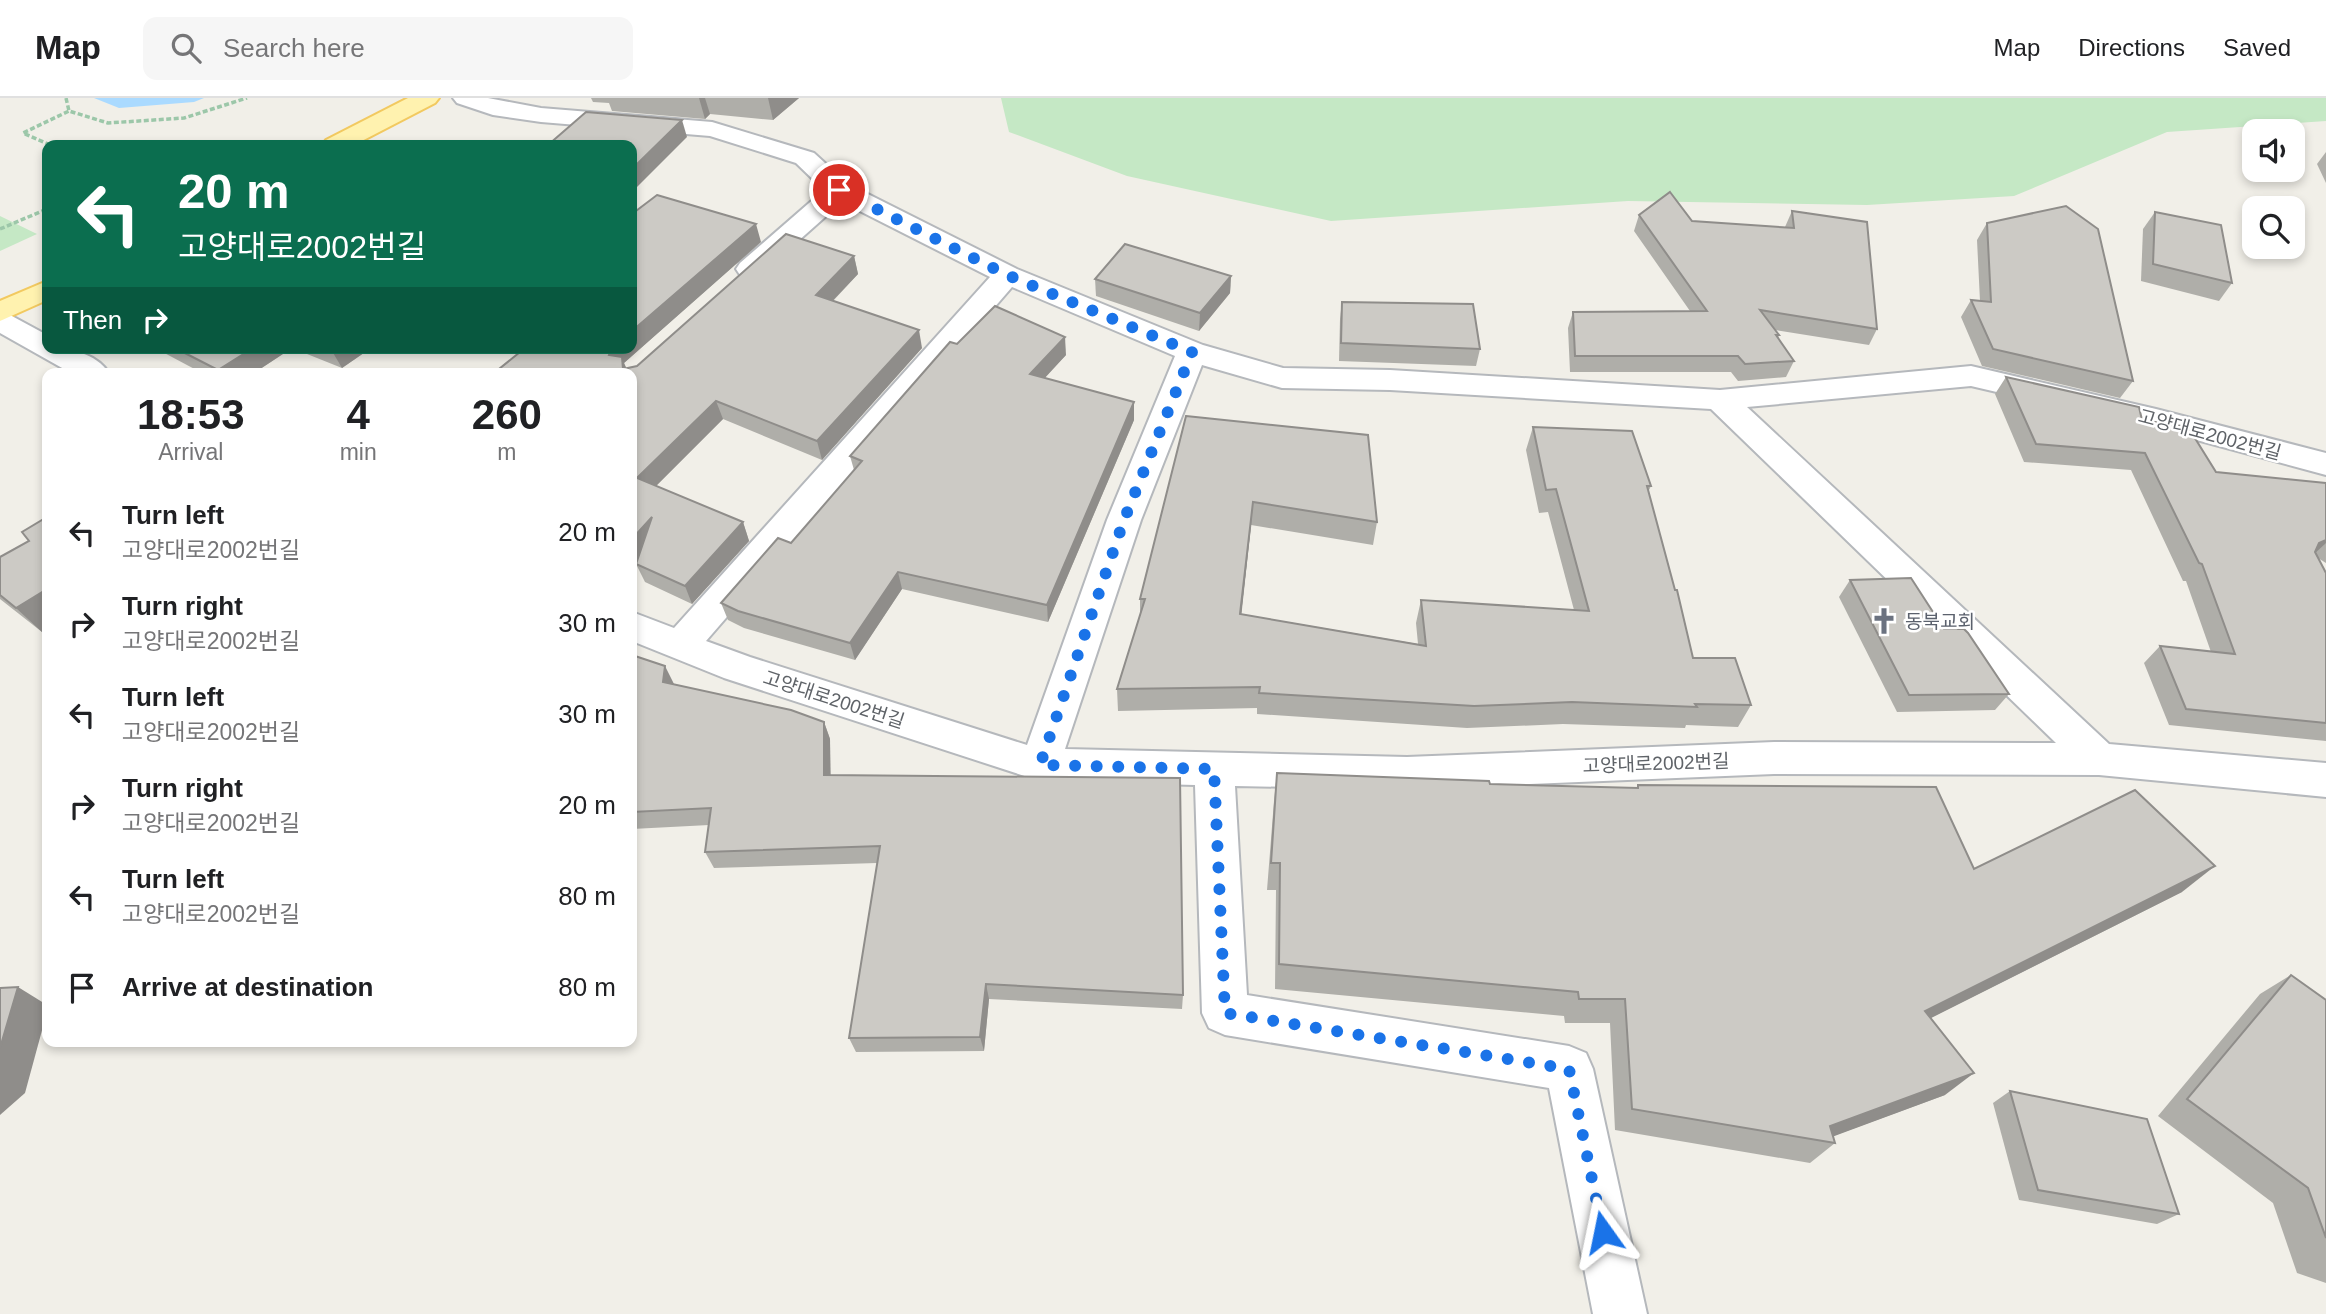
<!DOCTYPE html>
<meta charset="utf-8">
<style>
body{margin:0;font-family:Helvetica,"Noto Sans KR",sans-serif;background:#f6f6f6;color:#202124;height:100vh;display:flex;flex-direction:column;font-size:26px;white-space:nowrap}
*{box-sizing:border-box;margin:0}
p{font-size:23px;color:#757577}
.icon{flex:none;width:38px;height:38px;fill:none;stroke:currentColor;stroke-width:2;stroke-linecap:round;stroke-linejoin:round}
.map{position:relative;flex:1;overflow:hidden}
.details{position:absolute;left:42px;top:270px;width:595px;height:679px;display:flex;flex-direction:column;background:#fff;border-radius:14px;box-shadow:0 4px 10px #0003}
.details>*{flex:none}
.hud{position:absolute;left:42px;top:42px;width:595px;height:214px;border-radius:14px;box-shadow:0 4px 10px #0003;background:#0b6e4f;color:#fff;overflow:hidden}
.buttons{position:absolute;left:2242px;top:21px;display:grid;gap:14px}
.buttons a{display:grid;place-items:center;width:63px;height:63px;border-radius:14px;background:#fff;box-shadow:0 4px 10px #0003;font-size:35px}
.pin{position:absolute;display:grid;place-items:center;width:60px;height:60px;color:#fff;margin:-30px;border:4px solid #fff;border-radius:50%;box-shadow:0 2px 7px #0007}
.me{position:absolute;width:77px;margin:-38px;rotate:348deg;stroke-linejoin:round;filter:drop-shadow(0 0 5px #0008)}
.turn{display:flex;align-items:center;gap:24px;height:147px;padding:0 21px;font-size:32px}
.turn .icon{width:91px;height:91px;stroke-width:2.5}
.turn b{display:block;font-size:49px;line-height:60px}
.then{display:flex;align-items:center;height:66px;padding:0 21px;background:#0003;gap:14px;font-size:26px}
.eta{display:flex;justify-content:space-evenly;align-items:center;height:119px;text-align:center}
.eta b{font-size:42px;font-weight:700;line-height:49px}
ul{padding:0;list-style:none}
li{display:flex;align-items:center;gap:21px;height:91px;padding:0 21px}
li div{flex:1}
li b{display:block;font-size:26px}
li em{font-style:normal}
header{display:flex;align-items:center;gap:42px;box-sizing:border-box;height:98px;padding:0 35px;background:#fff;border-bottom:2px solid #e0e0e0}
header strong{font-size:33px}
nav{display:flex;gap:38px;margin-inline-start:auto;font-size:24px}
.search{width:490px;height:63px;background:#f6f6f6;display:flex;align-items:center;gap:18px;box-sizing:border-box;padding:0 24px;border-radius:14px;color:#757577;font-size:26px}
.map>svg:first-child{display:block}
</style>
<header>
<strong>Map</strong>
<div class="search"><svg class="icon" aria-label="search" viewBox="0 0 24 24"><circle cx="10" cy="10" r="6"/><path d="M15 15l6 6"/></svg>Search here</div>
<nav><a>Map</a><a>Directions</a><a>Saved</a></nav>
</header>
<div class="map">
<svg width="2326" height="1216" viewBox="0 0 2326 1216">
<rect width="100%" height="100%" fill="#f1efe8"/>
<!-- green -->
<g fill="#c5e8c5">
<polygon points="1001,0 2326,0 2326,23 2167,34 2014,98 1867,107 1628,103 1331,123 1127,78 1009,34"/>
<polygon points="0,118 37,136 0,153"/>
</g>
<!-- water -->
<polygon fill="#aadaff" points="94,0 204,0 194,4 119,10"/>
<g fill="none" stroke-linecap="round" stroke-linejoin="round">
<defs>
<g id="minor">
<path d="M453 0H488L541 10 712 24 814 55 848 86 1017 171 1203 247 1283 270 1390 272 1720 292 1971 268 2156 311 2326 355V377L2156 331 1971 288 1747 309 2109 646 2326 665V699L2099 677 1774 676 1407 691 1235 688 1247 897 1569 948 1586 955 1593 971 1647 1216H1593L1549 990 1225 937 1209 930 1202 915 1195 687 1040 683 724 580 632 543V514L674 530 990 179 842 104 760 177 750 179 740 177 736 171 740 165 824 92 796 65 710 38 541 24 493 17 457 5ZM1012 189 1175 258 1107 422 1027 647 750 559 706 543ZM1202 267 1282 290 1390 292 1711 311 2056 645 1774 644 1407 659 1065 651 1141 422Z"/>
<path d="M0 214 10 217 47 237V250C69 250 96 255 109 275H71L0 235Z"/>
</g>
<g id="primary">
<polygon points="408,0 439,0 435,5 354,47 322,47 326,42"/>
<polygon points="47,183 47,202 0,223 0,203"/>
</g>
</defs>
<!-- minor casing -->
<use href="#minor" stroke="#b5b8bc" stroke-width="4"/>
<!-- primary casing -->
<use href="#primary" stroke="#f2c960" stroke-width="4"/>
<!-- path -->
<g stroke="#9cc7a9" stroke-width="3.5" stroke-dasharray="5 2.5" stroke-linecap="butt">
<polyline points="66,0 69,13 108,25 184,20 247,0"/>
<polyline points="50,47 23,35 69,13"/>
<polyline points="0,131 47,111"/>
</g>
<!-- minor -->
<use href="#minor" fill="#fff" fill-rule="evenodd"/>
<!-- primary -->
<use href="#primary" fill="#fff2af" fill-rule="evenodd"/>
</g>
<!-- wall -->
<g fill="#afaea9">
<polygon points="591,0 799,0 773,22 710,16 705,21 612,13 609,5 593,4"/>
<polygon points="2326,54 2326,85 2317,66"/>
<polygon points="1792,113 1877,231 1869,247 1775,232 1779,237 1778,240 1794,263 1786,279 1738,283 1731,274 1570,274 1568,230 1573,214 1690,213 1634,133 1639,117 1692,123 1785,129"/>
<polygon points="2155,114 2232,185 2219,203 2141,183 2143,131"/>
<polygon points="1987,125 2133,283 2120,300 1982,268 1961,219 1971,202 1980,203 1977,142"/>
<polygon points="761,144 624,265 627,271 637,268 854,158 858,176 833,203 922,250 822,362 723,321 656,388 743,424 749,443 692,506 645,484 636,466 637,463 632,469 632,275 518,256 507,250 632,250"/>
<polygon points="1231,178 1230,195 1199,233 1096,198 1095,181"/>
<polygon points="1342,204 1480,251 1476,268 1339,263 1340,221"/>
<polygon points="957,246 1066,257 1044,280 1134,322 1048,524 902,491 855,562 744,530 728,522 721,505 791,445 854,372 850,358"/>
<polygon points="155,250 292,250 254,275 202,275"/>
<polygon points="292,250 371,250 342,270"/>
<polygon points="2006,279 2142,322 2216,374 2326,385 2326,465 2318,460 2326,475 2326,643 2169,627 2144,565 2160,548 2211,554 2186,483 2183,483 2131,372 2024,364 1995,296"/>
<polygon points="1186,318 1377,424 1373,447 1251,427 1241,516 1418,546 1416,525 1421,502 1574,512 1548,414 1539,415 1526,352 1533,329 1651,388 1648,394 1693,560 1751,607 1738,629 1686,627 1685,630 1563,626 1467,630 1257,616 1257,610 1118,613 1117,591 1140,517 1140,501"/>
<polygon points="47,419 47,530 42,534 0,501 0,459 29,443"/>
<polygon points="1850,482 1944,531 2009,596 1995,612 1897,614 1839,499"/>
<polygon points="632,557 674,587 824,624 830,641 830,677 1183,897 1182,911 989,901 984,953 856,954 849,940 877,765 714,770 705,754 709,727 632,731"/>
<polygon points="1277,675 1490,686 1637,690 1638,687 1974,771 2182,794 1931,920 1945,997 1833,1038 1835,1045 1810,1065 1615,1032 1610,925 1565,925 1564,918 1275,891 1276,792 1267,792 1274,703"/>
<polygon points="2291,877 2326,902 2326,1185 2297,1175 2273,1105 2158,1018 2260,896"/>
<polygon points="2010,993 2179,1116 2157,1126 2019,1102 1993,1005"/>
</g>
<!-- shaded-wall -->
<g fill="#8f8d8a">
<polygon points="699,0 705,0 710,16 705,21"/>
<polygon points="768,0 799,0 773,22"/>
<polygon points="682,22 687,39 632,94 632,71"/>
<polygon points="756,126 761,144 624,265 628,275 624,275 609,257 612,250 632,250 632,233"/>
<polygon points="854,158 858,176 820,216 816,197"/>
<polygon points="1231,178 1230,195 1199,233 1200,215"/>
<polygon points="919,232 922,250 822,362 817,343"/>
<polygon points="1065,239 1066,257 1032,294 1030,276"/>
<polygon points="253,250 292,250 254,275 219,275 218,272"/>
<polygon points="336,250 371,250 342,270 332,253"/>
<polygon points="716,303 723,321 645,399 637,380"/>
<polygon points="1134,304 1134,322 1048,524 1047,507"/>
<polygon points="1253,404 1251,427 1239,539 1240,516"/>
<polygon points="652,419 660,438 632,469 632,441"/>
<polygon points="743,424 749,443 692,506 685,488"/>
<polygon points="2326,442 2326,445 2313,457 2319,445"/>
<polygon points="898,474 902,491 855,562 850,545"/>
<polygon points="47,491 47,530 42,534 16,510"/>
<polygon points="665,568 674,586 663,584"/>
<polygon points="824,624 830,641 831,694 824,677"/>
<polygon points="2215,768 2182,794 1899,936 1925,913"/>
<polygon points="986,886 989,901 984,953 980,939"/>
<polygon points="18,889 47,907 47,914 25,995 0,1017 0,950"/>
<polygon points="1974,975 1945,997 1821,1043 1830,1028"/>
</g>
<!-- building -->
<g fill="#cccac5" stroke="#8f8d8a" stroke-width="2">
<polygon points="586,14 682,22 632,71 632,47 548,47"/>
<polygon points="1670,94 1692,123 1794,130 1792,113 1867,124 1877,231 1760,212 1779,237 1776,237 1794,263 1745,266 1738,258 1575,258 1573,214 1707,213 1639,117"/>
<polygon points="657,97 756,126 632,233 632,116"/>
<polygon points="2066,108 2098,131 2133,283 1993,251 1971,202 1991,204 1987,125"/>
<polygon points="2155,114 2221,127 2232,185 2153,166"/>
<polygon points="786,136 854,158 816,197 919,232 817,343 716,303 637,380 743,424 685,488 636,466 652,419 632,441 632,275 494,275 525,250 612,250 609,257 622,259 623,271 637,268"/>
<polygon points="1125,146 1231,178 1200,215 1095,181"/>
<polygon points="1342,204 1473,206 1480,251 1341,245"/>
<polygon points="995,208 1065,239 1030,276 1134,304 1047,507 898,474 850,545 738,513 721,505 778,440 791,445 862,363 850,358 950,244 957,246"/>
<polygon points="175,250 253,250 218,272"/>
<polygon points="2006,279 2139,309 2142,322 2188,329 2216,374 2326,385 2326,442 2319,445 2315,454 2326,475 2326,625 2186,611 2160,548 2235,556 2202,466 2199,465 2145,355 2036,346"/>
<polygon points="1186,318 1368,337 1377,424 1253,404 1240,516 1426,548 1421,502 1589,513 1556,391 1546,392 1533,329 1632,333 1651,388 1647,388 1675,492 1677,492 1693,560 1735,560 1751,607 1695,606 1697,609 1572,604 1474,608 1259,595 1260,589 1117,591 1145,501 1140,501"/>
<polygon points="47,419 47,491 16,510 0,497 0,459 29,443 22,434"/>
<polygon points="1911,480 1944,531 1964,531 1968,535 2009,596 1909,597 1850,482"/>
<polygon points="632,557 665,568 663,584 791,612 824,624 824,677 1180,680 1183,897 986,886 980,939 849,940 880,748 705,754 711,710 632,714"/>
<polygon points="1277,675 1489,683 1490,686 1638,690 1638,687 1936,689 1974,771 2135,692 2215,768 1925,913 1974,975 1830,1028 1835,1045 1632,1011 1625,901 1579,901 1578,894 1279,866 1280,765 1271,765"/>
<polygon points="2291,877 2326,902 2326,1140 2308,1090 2187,1001"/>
<polygon points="18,889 0,950 0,890"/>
<polygon points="2010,993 2147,1021 2179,1116 2038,1092"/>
</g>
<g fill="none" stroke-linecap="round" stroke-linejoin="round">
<!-- route -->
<polyline stroke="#1a73e8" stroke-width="12" stroke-dasharray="0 21.6" points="839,92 1007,177 1192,254 1124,422 1040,667 1214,671 1225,915 1569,971 1603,1134"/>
</g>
<!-- icons -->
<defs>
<symbol id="church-bare" viewBox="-9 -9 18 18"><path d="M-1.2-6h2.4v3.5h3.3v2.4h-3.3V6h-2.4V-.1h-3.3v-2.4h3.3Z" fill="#6b7280" stroke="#fff" stroke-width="2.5" paint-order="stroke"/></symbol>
</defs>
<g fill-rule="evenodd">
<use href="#church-bare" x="1865" y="504" width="38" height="38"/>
</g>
<g text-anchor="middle" stroke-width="5" stroke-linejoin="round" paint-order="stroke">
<!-- street labels -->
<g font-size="19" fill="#5f6368" stroke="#fff">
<text transform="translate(2210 336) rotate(15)" y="7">고양대로2002번길</text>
<text transform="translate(834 601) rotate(18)" y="7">고양대로2002번길</text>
<text transform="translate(1656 665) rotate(-2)" y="7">고양대로2002번길</text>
</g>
<!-- worship labels -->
<g font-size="19" fill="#5b616d" stroke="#fff" text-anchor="start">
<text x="1905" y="530">동북교회</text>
</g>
</g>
</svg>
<div class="buttons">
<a><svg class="icon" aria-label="sound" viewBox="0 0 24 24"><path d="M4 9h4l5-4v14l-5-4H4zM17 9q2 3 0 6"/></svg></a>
<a><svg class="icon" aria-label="search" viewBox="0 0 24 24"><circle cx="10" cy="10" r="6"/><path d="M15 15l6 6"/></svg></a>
</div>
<div class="pin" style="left:839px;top:92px;background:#d93025"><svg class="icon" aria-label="arrive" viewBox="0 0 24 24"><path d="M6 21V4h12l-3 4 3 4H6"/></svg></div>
<svg class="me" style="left:1603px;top:1134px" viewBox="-20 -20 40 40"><path d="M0-17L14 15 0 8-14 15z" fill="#1a73e8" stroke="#fff" stroke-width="4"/></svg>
<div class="hud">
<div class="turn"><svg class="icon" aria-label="left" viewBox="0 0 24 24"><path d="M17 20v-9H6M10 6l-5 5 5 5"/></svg><div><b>20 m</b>고양대로2002번길</div></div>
<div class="then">Then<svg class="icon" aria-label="right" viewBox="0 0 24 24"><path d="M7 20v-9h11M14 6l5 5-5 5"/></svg></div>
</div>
<section class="details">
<div class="eta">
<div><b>18:53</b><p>Arrival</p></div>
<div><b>4</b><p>min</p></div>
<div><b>260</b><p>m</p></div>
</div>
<ul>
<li><svg class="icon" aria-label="left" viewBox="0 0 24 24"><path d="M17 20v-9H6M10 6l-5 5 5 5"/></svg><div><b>Turn left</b><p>고양대로2002번길</p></div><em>20 m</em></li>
<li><svg class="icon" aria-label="right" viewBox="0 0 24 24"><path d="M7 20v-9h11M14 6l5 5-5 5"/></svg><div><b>Turn right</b><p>고양대로2002번길</p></div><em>30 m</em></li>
<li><svg class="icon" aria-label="left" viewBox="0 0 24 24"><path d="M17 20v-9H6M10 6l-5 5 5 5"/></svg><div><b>Turn left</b><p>고양대로2002번길</p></div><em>30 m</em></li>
<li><svg class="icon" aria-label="right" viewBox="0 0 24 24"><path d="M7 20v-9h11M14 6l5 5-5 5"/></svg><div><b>Turn right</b><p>고양대로2002번길</p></div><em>20 m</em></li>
<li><svg class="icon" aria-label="left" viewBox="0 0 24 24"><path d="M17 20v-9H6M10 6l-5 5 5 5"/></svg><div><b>Turn left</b><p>고양대로2002번길</p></div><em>80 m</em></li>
<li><svg class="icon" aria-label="arrive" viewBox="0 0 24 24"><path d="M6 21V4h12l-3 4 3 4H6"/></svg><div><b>Arrive at destination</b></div><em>80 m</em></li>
</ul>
</section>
</div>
